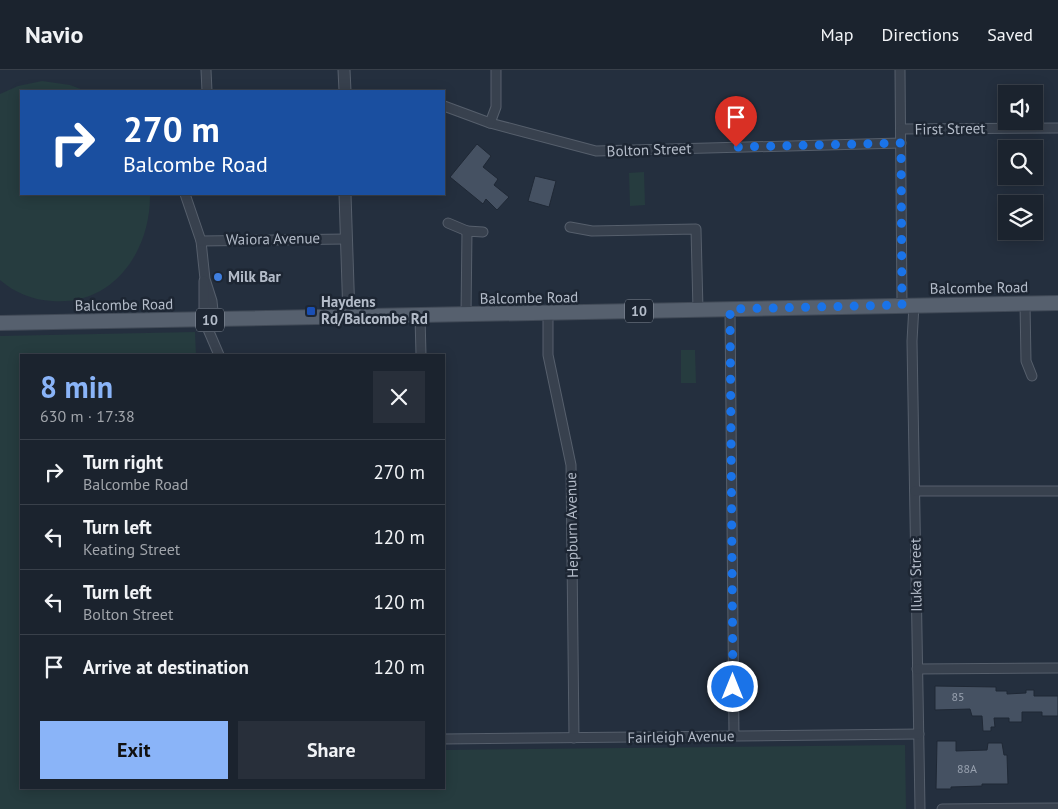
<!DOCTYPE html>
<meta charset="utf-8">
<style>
body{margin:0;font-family:"PT Sans",sans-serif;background:#282f3a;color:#f1f3f6;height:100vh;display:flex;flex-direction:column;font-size:19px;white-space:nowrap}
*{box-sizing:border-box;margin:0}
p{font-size:16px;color:#a0a4aa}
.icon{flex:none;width:28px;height:28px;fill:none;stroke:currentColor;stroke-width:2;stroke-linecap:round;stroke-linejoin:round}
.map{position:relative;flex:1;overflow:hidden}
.panel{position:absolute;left:20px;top:284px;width:425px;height:435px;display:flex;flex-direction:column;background:#1b232e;border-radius:0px;box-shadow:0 2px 12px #0003,0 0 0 1px #39404a}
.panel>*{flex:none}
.guide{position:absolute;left:20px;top:20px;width:425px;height:105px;border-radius:0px;box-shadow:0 2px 12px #0003,0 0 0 1px #39404a;background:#1a4fa0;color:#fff;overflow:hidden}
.buttons{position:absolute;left:998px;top:15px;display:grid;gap:10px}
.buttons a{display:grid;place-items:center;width:45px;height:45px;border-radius:0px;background:#1b232e;box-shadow:0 2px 12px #0003,0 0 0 1px #39404a;font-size:25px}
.pin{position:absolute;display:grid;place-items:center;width:42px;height:42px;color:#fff;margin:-51px -21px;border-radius:50% 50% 50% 0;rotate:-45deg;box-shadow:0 0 5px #0007}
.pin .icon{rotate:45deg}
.me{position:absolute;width:55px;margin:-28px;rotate:0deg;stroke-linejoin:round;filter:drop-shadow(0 0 4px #0008)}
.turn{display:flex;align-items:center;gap:18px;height:105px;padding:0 20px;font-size:22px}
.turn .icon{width:65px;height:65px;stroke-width:2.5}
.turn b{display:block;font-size:35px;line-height:42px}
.round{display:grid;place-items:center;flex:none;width:52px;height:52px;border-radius:0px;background:#282f3a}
.overview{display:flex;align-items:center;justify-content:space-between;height:85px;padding:0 20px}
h1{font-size:30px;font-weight:600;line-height:38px;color:#8ab4f8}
.button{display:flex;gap:10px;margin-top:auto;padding:10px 20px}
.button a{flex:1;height:58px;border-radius:0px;background:#8ab4f8;color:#111;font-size:20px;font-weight:600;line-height:58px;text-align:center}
.button a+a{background:#282f3a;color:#f1f3f6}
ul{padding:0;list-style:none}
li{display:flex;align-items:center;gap:15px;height:65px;padding:0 20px;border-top:1px solid #39404a}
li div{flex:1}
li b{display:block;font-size:19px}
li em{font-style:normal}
header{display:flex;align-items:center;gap:30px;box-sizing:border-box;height:70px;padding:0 25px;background:#1b232e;border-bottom:1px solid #39404a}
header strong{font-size:24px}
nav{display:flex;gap:28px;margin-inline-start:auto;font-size:18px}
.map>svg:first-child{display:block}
</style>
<header>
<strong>Navio</strong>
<nav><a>Map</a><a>Directions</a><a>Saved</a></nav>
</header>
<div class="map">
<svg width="1058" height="739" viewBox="0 0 1058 739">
<rect width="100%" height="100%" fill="#242f3e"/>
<!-- green -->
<g fill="#263c3f">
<path d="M42 11 70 15 86 21H21V124H150C151 180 114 236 52 231 33 230 15 223 0 210V24L18 16Z"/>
<polygon points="644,102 645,135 630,136 629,103"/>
<polygon points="195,262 196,285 21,285 21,718 444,718 444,680 905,675 906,739 0,739 0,266"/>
<polygon points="681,280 695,280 696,313 681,313"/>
</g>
<!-- building -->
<g fill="#455162" stroke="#1f2835">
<polygon points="477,74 491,86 483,97 498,109 494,115 509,127 497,140 486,129 483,134 450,107"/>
<polygon points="535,106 556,111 549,137 528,131"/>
<polygon points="935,616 996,617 996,621 1007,621 1007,624 1026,623 1026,620 1034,620 1034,626 1058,626 1058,646 1042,646 1042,642 1022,642 1022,652 1009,652 1009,648 994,648 995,657 991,657 991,661 983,661 982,646 972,646 970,639 935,640"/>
<polygon points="937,671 956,671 956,681 987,680 988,673 1002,673 1004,685 1007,685 1008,714 982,714 982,716 951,717 951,719 936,719"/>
</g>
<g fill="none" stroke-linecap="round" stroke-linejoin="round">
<defs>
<g id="minor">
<polyline points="206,0 207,21"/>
<polyline points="900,0 902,235"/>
<polyline points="444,36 490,53 596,81 901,73"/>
<polyline points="490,53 496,37 496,0"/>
<polyline points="901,59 1058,58"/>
<polyline points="185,124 201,171 205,209 212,231 214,250"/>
<polyline points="448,153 467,161"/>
<polyline points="570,157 592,161 696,159 698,240"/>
<polyline points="201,171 346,169"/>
<polyline points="204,211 204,250 219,285"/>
<polyline points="1025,234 1026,291 1032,306"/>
<polyline points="914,235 912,271 920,739"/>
<polyline points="730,239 734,666"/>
<polyline points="548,244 548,285 571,395 574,668"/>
<polyline points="466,245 467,161 483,162"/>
<polyline points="420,246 421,285"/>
<polyline points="915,421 1058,421"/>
<polyline points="917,599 1058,598"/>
<polyline points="444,669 919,664"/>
<polyline points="942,739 1058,738"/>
</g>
<g id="tertiary">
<polyline points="344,0 345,21"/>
<polyline points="345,124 349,247"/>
</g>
<polyline id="primary" points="0,253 1058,233"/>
</defs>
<!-- minor casing -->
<use href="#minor" stroke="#565f6c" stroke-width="11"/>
<!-- tertiary casing -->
<use href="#tertiary" stroke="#565f6c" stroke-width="13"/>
<!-- primary casing -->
<use href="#primary" stroke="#414a57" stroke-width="16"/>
<!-- minor -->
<use href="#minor" stroke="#38414e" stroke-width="9"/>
<!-- tertiary -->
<use href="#tertiary" stroke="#38414e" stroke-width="11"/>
<!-- primary -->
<use href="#primary" stroke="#56606e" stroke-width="14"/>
</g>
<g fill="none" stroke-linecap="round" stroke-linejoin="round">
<!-- route -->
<polyline stroke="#1a73e8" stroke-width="9" stroke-dasharray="0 16.2" points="733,617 730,239 902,235 901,73 736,77"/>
</g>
<!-- markers -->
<circle fill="#3f7fe0" stroke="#1d2633" stroke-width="2" cx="218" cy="207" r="5"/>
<rect fill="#1a4fb4" stroke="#1d2633" stroke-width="2" x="306" y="236" width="10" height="10" rx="2.5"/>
<g text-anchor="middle" stroke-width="5" stroke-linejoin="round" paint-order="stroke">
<!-- number labels -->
<g font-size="12" fill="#98a1af">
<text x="958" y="631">85</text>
<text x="967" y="703">88A</text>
</g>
<!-- shield labels -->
<g fill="#1d2633" stroke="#878f9c" stroke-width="1">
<rect x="625" y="229.5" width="28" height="23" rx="4"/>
<rect x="196" y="238.5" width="28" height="23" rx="4"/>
</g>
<g font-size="14" font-weight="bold" fill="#b4bcc9">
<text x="639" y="246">10</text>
<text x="210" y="255">10</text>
</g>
<!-- street labels -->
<g font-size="15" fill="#b4bcc9" stroke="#1d2633">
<text transform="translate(950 59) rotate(-1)" y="5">First Street</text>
<text transform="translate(649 80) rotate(-2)" y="5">Bolton Street</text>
<text transform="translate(273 169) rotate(-1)" y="5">Waiora Avenue</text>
<text transform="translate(979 218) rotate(-1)" y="5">Balcombe Road</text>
<text transform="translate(529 228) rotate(-1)" y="5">Balcombe Road</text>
<text transform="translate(124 235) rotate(-1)" y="5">Balcombe Road</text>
<text transform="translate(572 455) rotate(-91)" y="5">Hepburn Avenue</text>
<text transform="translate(916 505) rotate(-91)" y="5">Iluka Street</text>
<text transform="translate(681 667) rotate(-1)" y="5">Fairleigh Avenue</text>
</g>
<!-- poi labels -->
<g font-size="15" font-weight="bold" fill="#b4bcc9" stroke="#1d2633" text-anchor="start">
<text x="228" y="212">Milk Bar</text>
<text x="321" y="237">Haydens<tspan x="321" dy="17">Rd/Balcombe Rd</tspan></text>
</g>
</g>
</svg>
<div class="buttons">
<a><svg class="icon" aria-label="sound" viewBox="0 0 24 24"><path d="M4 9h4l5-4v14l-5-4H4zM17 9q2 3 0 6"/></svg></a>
<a><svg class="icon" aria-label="search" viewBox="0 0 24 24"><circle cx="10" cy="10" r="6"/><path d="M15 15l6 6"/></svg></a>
<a><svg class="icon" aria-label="layers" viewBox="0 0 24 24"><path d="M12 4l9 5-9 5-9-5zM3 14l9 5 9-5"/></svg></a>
</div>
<div class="pin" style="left:736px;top:77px;background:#d93025"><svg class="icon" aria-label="arrive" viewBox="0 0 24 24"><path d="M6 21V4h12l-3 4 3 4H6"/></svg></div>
<svg class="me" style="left:733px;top:617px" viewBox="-20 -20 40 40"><circle r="17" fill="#1a73e8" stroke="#fff" stroke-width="3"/><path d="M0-11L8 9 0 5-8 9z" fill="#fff"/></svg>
<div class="guide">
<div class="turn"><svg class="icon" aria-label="right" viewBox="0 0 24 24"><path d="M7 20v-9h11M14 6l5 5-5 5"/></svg><div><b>270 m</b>Balcombe Road</div></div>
</div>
<section class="panel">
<div class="overview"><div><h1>8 min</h1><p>630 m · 17:38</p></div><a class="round"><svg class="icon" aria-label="close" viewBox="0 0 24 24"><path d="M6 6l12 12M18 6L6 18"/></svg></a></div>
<ul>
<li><svg class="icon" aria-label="right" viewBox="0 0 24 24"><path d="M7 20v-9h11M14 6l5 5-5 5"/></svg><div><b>Turn right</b><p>Balcombe Road</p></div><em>270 m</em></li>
<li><svg class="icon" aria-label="left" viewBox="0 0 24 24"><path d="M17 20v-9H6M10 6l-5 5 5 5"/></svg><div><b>Turn left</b><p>Keating Street</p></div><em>120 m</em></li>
<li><svg class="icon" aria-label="left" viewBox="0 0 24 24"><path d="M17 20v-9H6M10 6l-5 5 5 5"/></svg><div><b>Turn left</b><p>Bolton Street</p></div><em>120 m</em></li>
<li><svg class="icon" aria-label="arrive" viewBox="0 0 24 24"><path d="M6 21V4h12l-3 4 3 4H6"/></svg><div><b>Arrive at destination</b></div><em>120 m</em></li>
</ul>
<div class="button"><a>Exit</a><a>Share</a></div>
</section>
</div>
